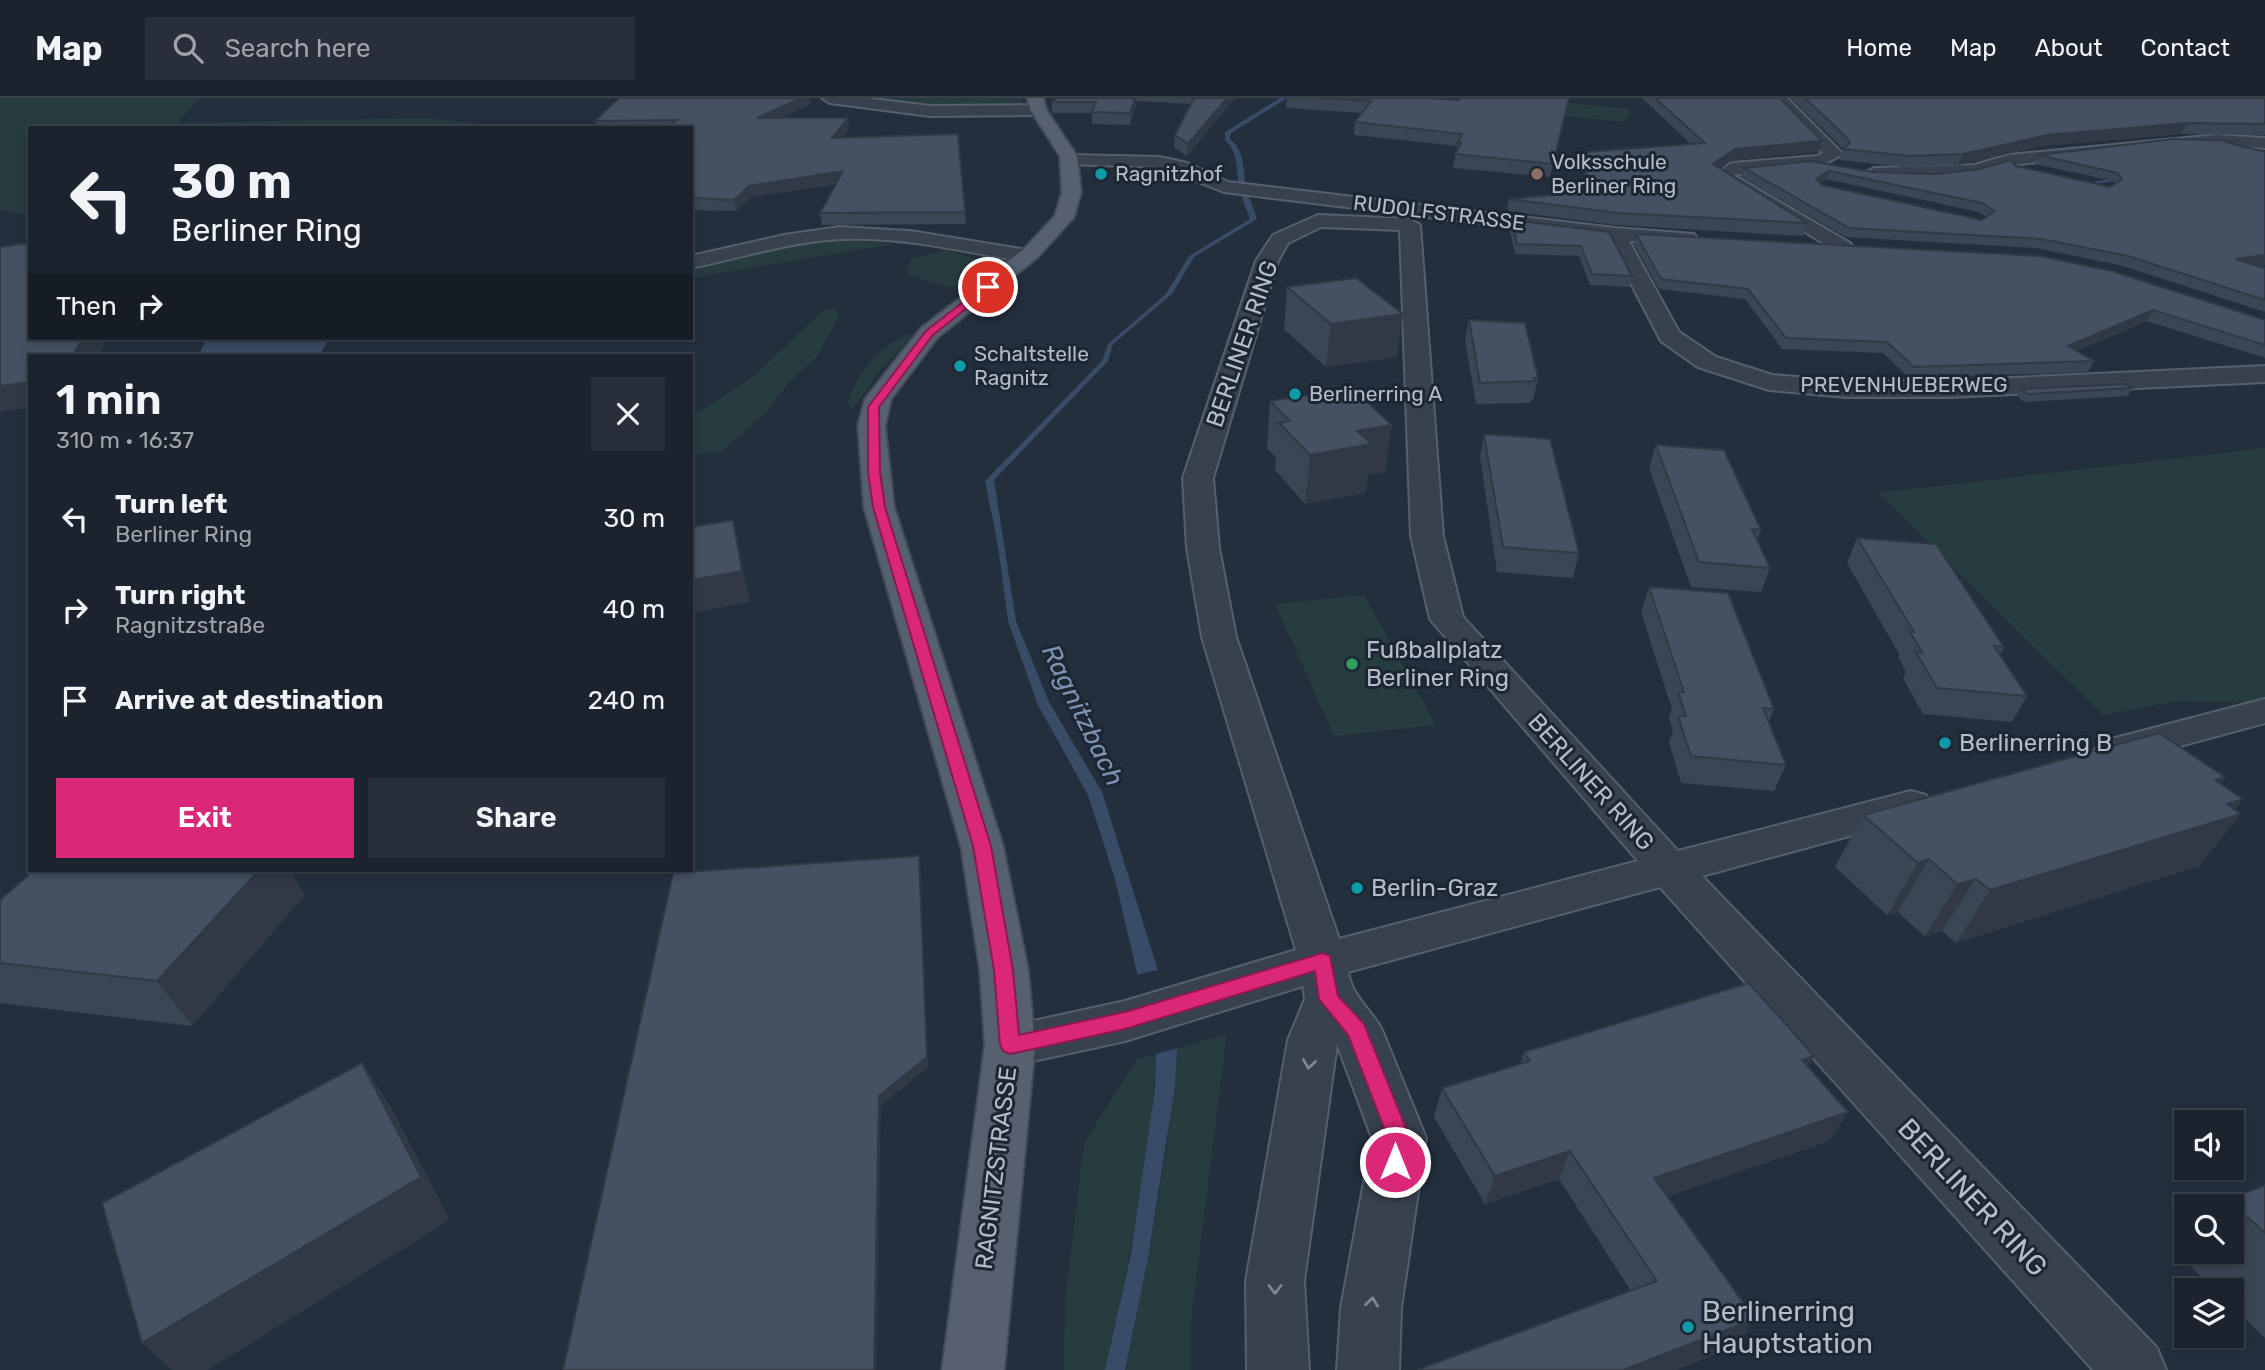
<!DOCTYPE html>
<meta charset="utf-8">
<style>
body{margin:0;font-family:Rubik,sans-serif;background:#282f3a;color:#f1f3f6;height:100vh;display:flex;flex-direction:column;font-size:26px;white-space:nowrap}
*{box-sizing:border-box;margin:0}
p{font-size:23px;color:#a0a4aa}
.icon{flex:none;width:38px;height:38px;fill:none;stroke:currentColor;stroke-width:2;stroke-linecap:round;stroke-linejoin:round}
.map{position:relative;flex:1;overflow:hidden}
.details{position:absolute;left:28px;top:256px;width:665px;height:518px;display:flex;flex-direction:column;background:#1b232e;border-radius:0px;box-shadow:0 4px 10px #0003,0 0 0 2px #39404a}
.details>*{flex:none}
.banner{position:absolute;left:28px;top:28px;width:665px;height:214px;border-radius:0px;box-shadow:0 4px 10px #0003,0 0 0 2px #39404a;background:#1b232e;color:#f1f3f6;overflow:hidden}
.fabs{position:absolute;left:2174px;top:1012px;display:grid;gap:14px}
.fabs a{display:grid;place-items:center;width:70px;height:70px;border-radius:0px;background:#1b232e;box-shadow:0 4px 10px #0003,0 0 0 2px #39404a;font-size:35px}
.pin{position:absolute;display:grid;place-items:center;width:60px;height:60px;color:#fff;margin:-30px;border:4px solid #fff;border-radius:50%;box-shadow:0 2px 7px #0007}
.me{position:absolute;width:77px;margin:-38px;rotate:0deg;stroke-linejoin:round;filter:drop-shadow(0 0 5px #0008)}
.turn{display:flex;align-items:center;gap:24px;height:147px;padding:0 28px;font-size:32px}
.turn .icon{width:91px;height:91px;stroke-width:2.5}
.turn b{display:block;font-size:49px;line-height:60px}
.then{display:flex;align-items:center;height:66px;padding:0 28px;background:#0003;gap:14px;font-size:26px}
.round{display:grid;place-items:center;flex:none;width:74px;height:74px;border-radius:0px;background:#282f3a}
.overview{display:flex;align-items:center;justify-content:space-between;height:119px;padding:0 28px}
h1{font-size:42px;font-weight:600;line-height:52px}
.button{display:flex;gap:14px;margin-top:auto;padding:14px 28px}
.button a{flex:1;height:80px;border-radius:0px;background:#db2777;color:#fff;font-size:28px;font-weight:600;line-height:80px;text-align:center}
.button a+a{background:#282f3a;color:#f1f3f6}
ul{padding:0;list-style:none}
li{display:flex;align-items:center;gap:21px;height:91px;padding:0 28px}
li div{flex:1}
li b{display:block;font-size:26px}
li em{font-style:normal}
header{display:flex;align-items:center;gap:42px;box-sizing:border-box;height:98px;padding:0 35px;background:#1b232e;border-bottom:2px solid #39404a}
header strong{font-size:33px}
nav{display:flex;gap:38px;margin-inline-start:auto;font-size:24px}
.search{width:490px;height:63px;background:#282f3a;display:flex;align-items:center;gap:18px;box-sizing:border-box;padding:0 24px;border-radius:0px;color:#a0a4aa;font-size:26px}
.map>svg:first-child{display:block}
</style>
<header>
<strong>Map</strong>
<div class="search"><svg class="icon" aria-label="search" viewBox="0 0 24 24"><circle cx="10" cy="10" r="6"/><path d="M15 15l6 6"/></svg>Search here</div>
<nav><a>Home</a><a>Map</a><a>About</a><a>Contact</a></nav>
</header>
<div class="map">
<svg width="2265" height="1272" viewBox="0 0 2265 1272">
<rect width="100%" height="100%" fill="#242f3e"/>
<!-- green -->
<g fill="#263c3f">
<polygon points="0,0 205,0 198,1 178,25 426,20 517,30 30,30 30,117 0,112"/>
<polygon points="851,0 1023,0 1019,10 939,11"/>
<polygon points="1516,0 1631,11 1625,24 1481,10"/>
<polygon points="830,140 895,146 691,180 691,170"/>
<path d="M946 152 990 165 992 171C958 199 946 189 907 176L911 161Z"/>
<polygon points="836,209 838,220 817,258 788,286 766,314 724,352 691,358 691,319 753,279 821,214"/>
<path d="M914 235 878 275 853 311 848 306C852 278 885 242 914 235Z"/>
<polygon points="2265,350 2265,605 2177,603 2103,617 1878,395"/>
<polygon points="1364,497 1436,627 1334,638 1275,506"/>
<path d="M1227 936 1191 1222V1272H1125C1147 1166 1170 1058 1177 950Z"/>
<path d="M1156 956C1152 1062 1128 1168 1105 1272H1064L1065 1204 1084 1045 1137 961Z"/>
</g>
<!-- water -->
<g fill="#394c67">
<path d="M1280 0H1287L1231 35 1230 41C1246 55 1242 70 1246 88 1248 99 1254 110 1257 121L1194 159 1172 196 1113 246 1108 263 994 382 1016 523 1049 604 1102 694 1158 872 1177 950 1175 988 1148 1160 1125 1272H1105L1131 1156 1155 991 1156 956 1115 781 1088 697 1038 607 1008 523 998 448 985 383 1102 263 1108 246 1166 196 1189 158 1250 121C1246 110 1241 99 1239 88 1236 71 1239 55 1225 42V34Z"/>
<polygon points="207,240 330,240 319,257 199,257"/>
</g>
<!-- pier -->
<polygon fill="#242f3e" points="1161,871 1181,949 1152,957 1136,877"/>
<g fill="none" stroke-linecap="round" stroke-linejoin="round">
<!-- stream -->
<polygon fill="#394c67" fill-rule="evenodd" points="2123,78 2125,81 2097,86 2094,84"/>
<defs>
<g id="minor">
<polygon points="822,0 865,0 930,8 1037,7 1045,12 1037,17 930,18 830,5"/>
<polygon points="1770,0 1787,0 1843,56 1821,68 1733,77 1850,145 1853,149 1850,153 1836,153 1712,77 1732,65 1817,58 1823,55"/>
<polygon points="2217,37 2265,40 2265,50 2217,47 2155,51 2011,67 1975,77 1874,80 1865,75 1874,70 1974,67 2009,57"/>
<polygon points="1071,57 1160,59 1187,65 1228,84 1615,130 1694,136 1697,140 1694,144 1687,146 1629,143 1679,234 1716,259 1772,277 1846,283 1950,283 2265,268 2265,284 1950,299 1846,299 1769,292 1698,269 1661,243 1608,141 1224,94 1160,69 1065,66 1062,62 1065,58"/>
<path d="M1318 117 1410 121 1420 127 1443 438 1463 519 1678 753 1911 693 1926 697 1932 707 1926 717 1702 778 2157 1250 2166 1272H2093L1660 789 1348 874C1353 901 1370 909 1382 932L1426 1040 1401 1210 1399 1272H1337L1341 1210 1372 1040 1337 946 1304 1183 1309 1272H1247L1246 1183 1288 942 1305 901 1303 888 1125 943 1010 968 992 962 985 947 992 932 1125 903 1296 852 1202 539 1187 450 1183 380 1256 163 1273 137ZM1321 129 1400 132 1411 438 1430 521 1638 763 1339 841 1236 539 1219 450 1213 380 1278 163 1288 145Z"/>
<path d="M840 129 910 133 1027 152 1037 158 1027 164C965 154 903 138 840 141 789 144 740 160 691 170V158L784 137Z"/>
<polygon points="2265,601 2265,625 2114,666 2100,662 2094,653 2100,644"/>
</g>
<polygon id="major" points="1027,0 1043,0 1047,13 1077,58 1081,94 1074,119 1038,159 937,240 891,301 885,328 894,409 1003,748 1028,872 1035,947 1004,1272 942,1272 985,947 980,872 961,748 864,409 858,328 865,301 921,230 1024,151 1055,118 1062,94 1060,58 1031,13"/>
</defs>
<!-- minor casing -->
<use href="#minor" stroke="#565f6c" stroke-width="4"/>
<!-- major casing -->
<use href="#major" stroke="#414a57" stroke-width="4"/>
<!-- minor -->
<use href="#minor" fill="#38414e" fill-rule="evenodd"/>
<!-- major -->
<use href="#major" fill="#56606e" fill-rule="evenodd"/>
</g>
<!-- wall -->
<g fill="#3b4654" fill-rule="evenodd">
<polygon points="1056,0 1235,0 1187,58 1174,49 1175,37 1191,6 1137,3 1130,27 1092,26 1092,15 1052,15 1052,4"/>
<polygon points="1287,0 1426,0 1459,2 1570,0 1550,79 1453,70 1457,48 1354,37 1355,24 1362,15 1286,10"/>
<polygon points="1642,0 1780,0 1822,43 1819,54 1732,62 1720,71 1807,125 1803,138 1615,127 1507,113 1509,101 1584,94 1585,65 1587,54 1691,46"/>
<polygon points="1791,0 2265,0 2265,37 2181,36 2043,48 1958,67 1904,69 1839,62 1843,52 1842,50"/>
<polygon points="811,6 781,20 848,20 849,30 842,40 958,36 966,126 822,127 820,115 836,86 752,99 736,113 691,112 691,30 597,30 595,23"/>
<path d="M2240 43 2238 47 2265 54V167H2258L2265 170V214L2123 168 2036 150 1846 139 1741 79 1744 70 1936 76 2016 68 2110 89 2115 86 2113 83 2035 66 2039 57ZM1826 81 1979 114 1986 119 1982 122 1822 87 1820 85Z"/>
<polygon points="1512,122 1609,134 1632,178 1630,189 1590,187 1579,158 1515,156 1510,132"/>
<polygon points="1636,136 2265,222 2265,260 2147,223 2077,253 2094,263 2088,274 1909,280 1883,255 1782,251 1745,201 1659,191 1634,146"/>
<polygon points="1287,189 1397,259 1326,269 1284,231"/>
<polygon points="1469,222 1538,280 1533,302 1531,301 1530,305 1476,306 1465,243"/>
<polygon points="2132,290 2128,298 2024,304 2017,298 2021,291"/>
<polygon points="1270,303 1385,374 1368,377 1365,395 1305,406 1275,372 1276,360 1267,350"/>
<polygon points="1484,336 1579,455 1573,480 1497,474 1480,359"/>
<polygon points="1656,347 1761,432 1757,442 1770,470 1761,494 1691,489 1649,370"/>
<polygon points="1857,440 2004,549 2000,556 2027,598 2012,624 1923,616 1903,580 1906,574 1898,559 1899,556 1847,465"/>
<polygon points="1649,489 1774,611 1769,623 1786,667 1774,693 1681,685 1669,644 1673,633 1669,620 1672,611 1641,514"/>
<polygon points="2225,679 2220,686 2243,701 2235,712 2241,716 2199,768 1956,845 1942,833 1925,839 1898,814 1887,817 1835,769 1863,717"/>
<polygon points="305,797 192,928 0,905 0,802"/>
<polygon points="1524,954 1808,969 1848,1014 1829,1043 1668,1098 1737,1248 1675,1272 1417,1272 1631,1193 1559,1081 1485,1106 1434,1019 1442,990 1520,966"/>
<polygon points="2265,1087 2265,1240 2231,1207 2231,1192 2215,1192 2174,1152 2186,1142 2186,1153 2231,1153 2231,1108 2222,1108 2229,1102"/>
</g>
<!-- shaded-wall -->
<g fill="#303945">
<polygon points="801,0 810,0 811,6 759,30 757,20"/>
<polygon points="1135,0 1137,0 1137,3 1130,27 1130,15"/>
<polygon points="1227,0 1235,0 1187,58 1188,46"/>
<polygon points="848,20 849,30 834,50 832,40"/>
<polygon points="2187,25 2181,36 2043,48 1958,67 1963,56 2048,37"/>
<polygon points="1822,43 1819,54 1732,62 1710,78 1713,66 1735,51"/>
<polygon points="843,73 845,84 752,99 736,113 734,102 749,88"/>
<polygon points="1829,73 1826,81 1813,90 1816,81"/>
<polygon points="2265,157 2265,167 2229,171 2235,161"/>
<polygon points="2153,212 2147,223 2063,259 2068,248"/>
<polygon points="1403,216 1397,259 1326,269 1331,226"/>
<polygon points="83,240 108,240 99,257 73,257"/>
<polygon points="30,284 30,310 0,314 0,288"/>
<polygon points="1392,327 1385,374 1368,377 1365,395 1305,406 1310,357 1357,333"/>
<polygon points="733,422 750,504 691,515 691,482"/>
<polygon points="2225,679 2186,731 2215,682"/>
<polygon points="2243,701 2229,720 2241,716 2199,768 1956,845 1990,792"/>
<polygon points="919,758 920,767 928,969 881,1008 876,1272 874,1272 879,998"/>
<polygon points="1929,761 1898,814 1887,817 1918,765"/>
<polygon points="259,772 290,772 305,797 192,928 157,883"/>
<polygon points="1976,781 1942,833 1925,839 1957,786"/>
<polygon points="1814,958 1797,987 1802,962"/>
<polygon points="362,965 391,1009 450,1122 208,1272 172,1272 142,1245"/>
<polygon points="1848,1014 1829,1043 1640,1108 1654,1080"/>
<polygon points="1570,1053 1559,1081 1485,1106 1495,1078"/>
<polygon points="1755,1221 1737,1248 1675,1272 1623,1272"/>
</g>
<!-- building -->
<g fill="#455162" stroke="#303945" stroke-width="2" fill-rule="evenodd">
<polygon points="619,0 801,0 757,20 848,20 832,40 958,36 965,114 820,115 843,73 749,88 734,102 691,100 691,30 665,30 678,22 595,23"/>
<polygon points="1056,0 1135,0 1130,15 1092,14 1096,4 1052,4"/>
<polygon points="1194,0 1227,0 1188,46 1175,37"/>
<polygon points="1320,0 1426,0 1459,2 1462,0 1569,0 1553,66 1455,56 1461,45 1458,45 1462,36 1355,24 1371,3"/>
<polygon points="1655,0 1780,0 1822,43 1735,51 1713,66 1807,125 1618,115 1509,101 1587,94 1587,54 1705,45"/>
<polygon points="1805,0 2265,0 2265,26 2187,25 2048,37 1963,56 1909,58 1843,51 1850,45 1846,39"/>
<path d="M2174 41 2240 43 2225 44 2265 54V157L2235 161 2265 170V202L2128 158 2041 141 1849 130 1744 70 1810 63 1873 74 1936 76 1980 71 2011 62 2016 68 2110 89 2122 81 2117 75 2039 57ZM1829 73 1982 105 1995 113 1982 122 1822 87 1816 81Z"/>
<polygon points="1512,122 1609,134 1632,178 1592,176 1581,148 1517,146"/>
<polygon points="1636,136 2040,158 2112,173 2265,222 2265,247 2153,212 2068,248 2094,263 1914,269 1887,244 1786,240 1748,191 1661,181"/>
<polygon points="30,145 30,240 83,240 73,257 30,257 30,284 0,288 0,149"/>
<polygon points="1356,180 1403,216 1331,226 1287,189"/>
<polygon points="1469,222 1525,225 1538,280 1534,280 1535,283 1480,285"/>
<polygon points="2125,286 2132,290 2028,296 2021,291"/>
<polygon points="1352,290 1392,327 1357,333 1372,346 1310,357 1279,325 1290,323 1270,303"/>
<polygon points="1484,336 1550,341 1579,455 1503,449"/>
<polygon points="1656,347 1724,352 1761,432 1752,431 1770,470 1699,464"/>
<polygon points="733,422 742,473 691,482 691,429"/>
<polygon points="1857,440 1936,446 2004,549 1994,548 2027,598 1937,590 1916,554 1923,555 1910,534 1914,534"/>
<polygon points="1649,489 1728,495 1774,611 1763,610 1786,667 1691,658 1678,618 1686,618 1678,594 1684,594"/>
<polygon points="2159,635 2225,679 2215,682 2243,701 2227,706 2241,716 1990,792 1976,781 1957,786 1929,761 1918,765 1863,717"/>
<polygon points="919,758 927,959 879,998 874,1272 563,1272 673,775"/>
<polygon points="34,772 259,772 157,883 0,865 0,802"/>
<polygon points="1749,885 1814,958 1802,962 1848,1014 1654,1080 1755,1221 1623,1272 1417,1272 1657,1183 1570,1053 1495,1078 1442,990 1530,963 1524,954"/>
<polygon points="362,965 421,1079 142,1245 102,1105"/>
<polygon points="2265,1087 2265,1135 2229,1102"/>
</g>
<!-- one-way arrows -->
<defs><path id="oneway-chevron" d="M-2-3.5L2.5 0L-2 3.5" fill="none" stroke-width="1.6" stroke-linecap="round" stroke-linejoin="round" transform="scale(1.75)"/></defs>
<g stroke="#7c8592">
<use href="#oneway-chevron" transform="translate(1309 966) rotate(99)"/>
<use href="#oneway-chevron" transform="translate(1275 1191) rotate(90)"/>
<use href="#oneway-chevron" transform="translate(1372 1204) rotate(-83)"/>
</g>
<!-- route -->
<polygon fill="#db2777" stroke="#8e194d" stroke-width="2" points="985,187 993,189 933,237 879,309 880,374 885,409 991,748 1013,872 1019,937 1125,914 1323,855 1330,858 1338,898 1364,926 1410,1040 1403,1072 1395,1075 1387,1072 1383,1064 1388,1040 1348,937 1319,901 1315,873 1125,931 1010,956 1003,953 1000,947 994,872 973,748 873,409 868,374 868,309 926,233"/>
<!-- markers -->
<g fill="#0f9aa8" stroke="#1d2633" stroke-width="2.5">
<circle cx="1101" cy="76" r="7"/>
<circle cx="960" cy="268" r="7"/>
<circle cx="1295" cy="296" r="7"/>
<circle cx="1945" cy="645" r="7"/>
<circle cx="1357" cy="790" r="7"/>
<circle cx="1688" cy="1229" r="7"/>
</g>
<circle fill="#8d6e63" stroke="#1d2633" stroke-width="2.5" cx="1537" cy="76" r="7"/>
<circle fill="#2e9e5b" stroke="#1d2633" stroke-width="2.5" cx="1352" cy="566" r="7"/>
<g text-anchor="middle" stroke-width="6" stroke-linejoin="round" paint-order="stroke">
<!-- far-poi labels -->
<g font-size="21" fill="#b4bcc9" stroke="#1d2633" text-anchor="start">
<text x="1551" y="71">Volksschule<tspan x="1551" dy="24">Berliner Ring</tspan></text>
<text x="1115" y="83">Ragnitzhof</text>
<text x="974" y="263">Schaltstelle<tspan x="974" dy="24">Ragnitz</tspan></text>
<text x="1309" y="303">Berlinerring A</text>
</g>
<!-- far-street labels -->
<g font-size="21" fill="#b4bcc9" stroke="#1d2633">
<text transform="translate(1439 115) rotate(7)" y="7">RUDOLFSTRASSE</text>
<text x="1904" y="294">PREVENHUEBERWEG</text>
</g>
<!-- street labels -->
<g font-size="24" fill="#b4bcc9" stroke="#1d2633">
<text transform="translate(1242 246) rotate(-71)" y="8">BERLINER RING</text>
<text transform="translate(1591 684) rotate(48)" y="8">BERLINER RING</text>
<text transform="translate(996 1070) rotate(-83)" y="8">RAGNITZSTRASSE</text>
</g>
<!-- poi labels -->
<g font-size="24" fill="#b4bcc9" stroke="#1d2633" text-anchor="start">
<text x="1366" y="560">Fußballplatz<tspan x="1366" dy="28">Berliner Ring</tspan></text>
<text x="1959" y="653">Berlinerring B</text>
<text x="1371" y="798">Berlin-Graz</text>
</g>
<!-- water labels -->
<g font-size="26" font-style="italic" fill="#7c92b1" stroke="#1d2633">
<text transform="translate(1083 617) rotate(64)" y="9">Ragnitzbach</text>
</g>
<!-- near-street labels -->
<g font-size="28" fill="#b4bcc9" stroke="#1d2633">
<text transform="translate(1973 1099) rotate(47)" y="10">BERLINER RING</text>
</g>
<!-- near-poi labels -->
<g font-size="28" fill="#b4bcc9" stroke="#1d2633" text-anchor="start">
<text x="1702" y="1223">Berlinerring<tspan x="1702" dy="32">Hauptstation</tspan></text>
</g>
</g>
</svg>
<div class="fabs">
<a><svg class="icon" aria-label="sound" viewBox="0 0 24 24"><path d="M4 9h4l5-4v14l-5-4H4zM17 9q2 3 0 6"/></svg></a>
<a><svg class="icon" aria-label="search" viewBox="0 0 24 24"><circle cx="10" cy="10" r="6"/><path d="M15 15l6 6"/></svg></a>
<a><svg class="icon" aria-label="layers" viewBox="0 0 24 24"><path d="M12 4l9 5-9 5-9-5zM3 14l9 5 9-5"/></svg></a>
</div>
<div class="pin" style="left:988px;top:189px;background:#d93025"><svg class="icon" aria-label="arrive" viewBox="0 0 24 24"><path d="M6 21V4h12l-3 4 3 4H6"/></svg></div>
<svg class="me" style="left:1395px;top:1064px" viewBox="-20 -20 40 40"><circle r="17" fill="#db2777" stroke="#fff" stroke-width="3"/><path d="M0-11L8 9 0 5-8 9z" fill="#fff"/></svg>
<div class="banner">
<div class="turn"><svg class="icon" aria-label="left" viewBox="0 0 24 24"><path d="M17 20v-9H6M10 6l-5 5 5 5"/></svg><div><b>30 m</b>Berliner Ring</div></div>
<div class="then">Then<svg class="icon" aria-label="right" viewBox="0 0 24 24"><path d="M7 20v-9h11M14 6l5 5-5 5"/></svg></div>
</div>
<section class="details">
<div class="overview"><div><h1>1 min</h1><p>310 m · 16:37</p></div><a class="round"><svg class="icon" aria-label="close" viewBox="0 0 24 24"><path d="M6 6l12 12M18 6L6 18"/></svg></a></div>
<ul>
<li><svg class="icon" aria-label="left" viewBox="0 0 24 24"><path d="M17 20v-9H6M10 6l-5 5 5 5"/></svg><div><b>Turn left</b><p>Berliner Ring</p></div><em>30 m</em></li>
<li><svg class="icon" aria-label="right" viewBox="0 0 24 24"><path d="M7 20v-9h11M14 6l5 5-5 5"/></svg><div><b>Turn right</b><p>Ragnitzstraße</p></div><em>40 m</em></li>
<li><svg class="icon" aria-label="arrive" viewBox="0 0 24 24"><path d="M6 21V4h12l-3 4 3 4H6"/></svg><div><b>Arrive at destination</b></div><em>240 m</em></li>
</ul>
<div class="button"><a>Exit</a><a>Share</a></div>
</section>
</div>
